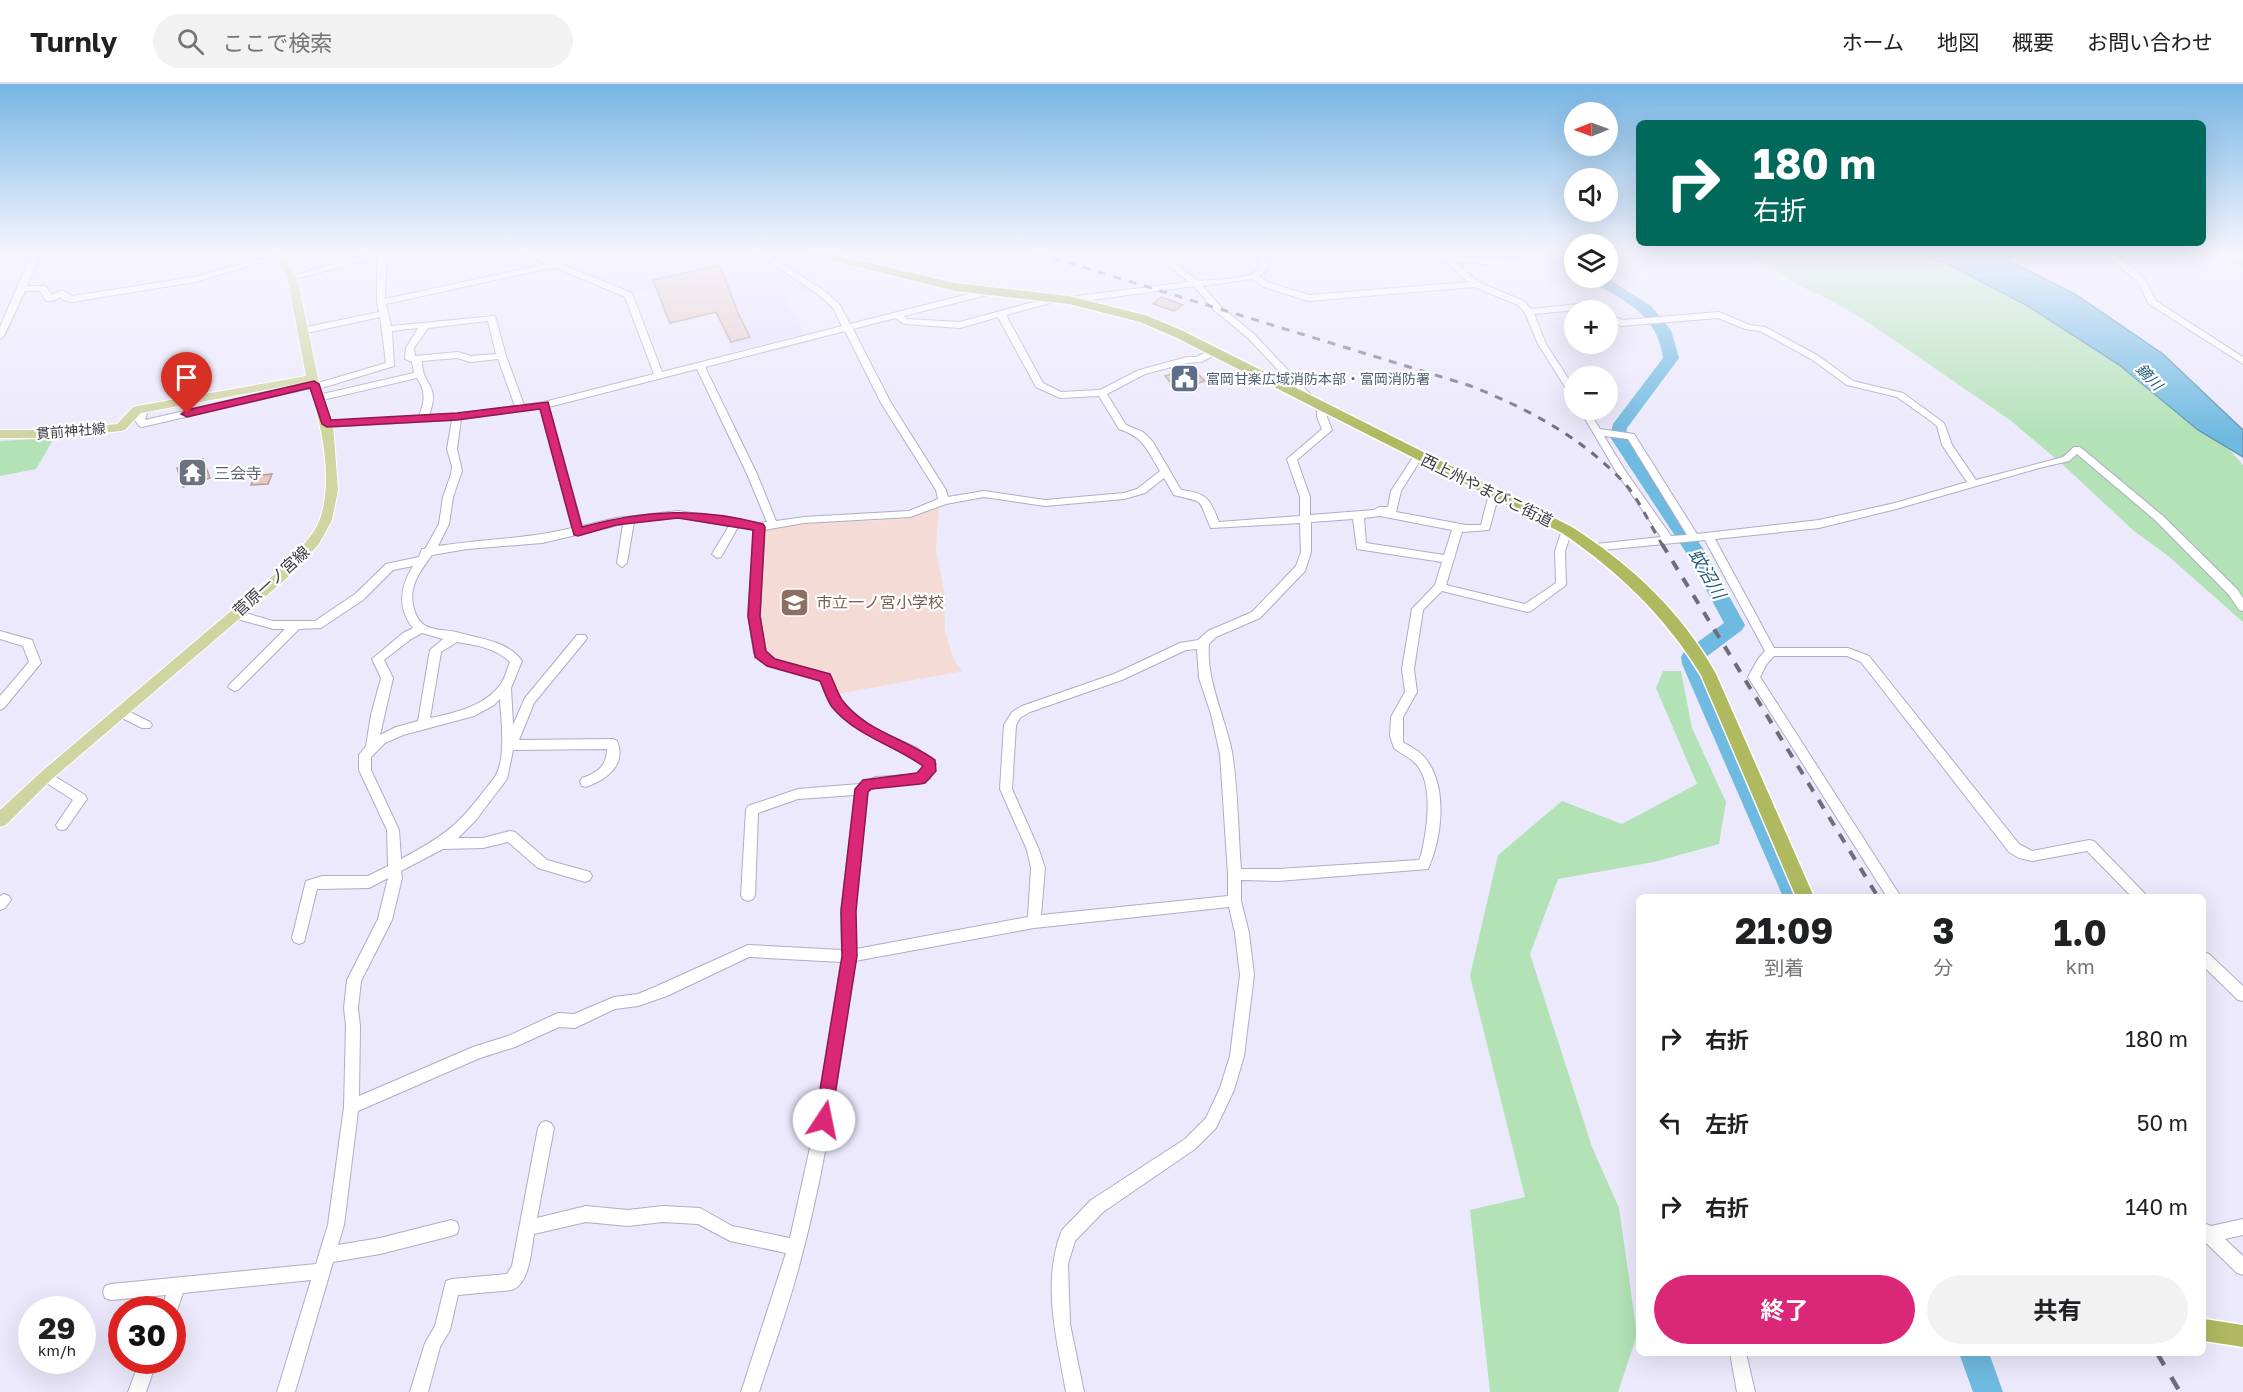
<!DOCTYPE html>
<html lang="ja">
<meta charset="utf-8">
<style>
body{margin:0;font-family:"Golos Text","Noto Sans JP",sans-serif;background:#f2f2f2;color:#202124;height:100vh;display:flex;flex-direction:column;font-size:22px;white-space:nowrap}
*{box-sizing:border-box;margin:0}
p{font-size:20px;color:#757577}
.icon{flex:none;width:33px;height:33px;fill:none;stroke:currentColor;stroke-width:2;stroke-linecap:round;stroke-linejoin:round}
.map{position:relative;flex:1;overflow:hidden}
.sheet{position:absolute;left:1636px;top:810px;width:570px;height:462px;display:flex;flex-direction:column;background:#fff;border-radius:9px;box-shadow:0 6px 24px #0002}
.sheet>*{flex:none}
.top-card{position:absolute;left:1636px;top:36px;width:570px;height:126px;border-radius:9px;box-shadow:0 6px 24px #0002;background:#00695c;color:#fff;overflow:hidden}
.needle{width:39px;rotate:269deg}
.buttons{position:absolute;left:1564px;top:18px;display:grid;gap:12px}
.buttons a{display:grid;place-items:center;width:54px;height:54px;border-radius:50%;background:#fff;box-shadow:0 6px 24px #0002;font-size:30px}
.speed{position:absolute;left:18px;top:1212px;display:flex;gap:12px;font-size:30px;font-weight:700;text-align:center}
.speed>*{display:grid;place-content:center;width:78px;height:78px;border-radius:50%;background:#fff;box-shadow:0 6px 24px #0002;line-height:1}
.speed small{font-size:15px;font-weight:400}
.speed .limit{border:9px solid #d22;background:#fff;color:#111}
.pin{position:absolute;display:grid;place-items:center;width:51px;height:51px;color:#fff;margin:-62px -26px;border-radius:50% 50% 50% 0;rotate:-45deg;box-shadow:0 0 6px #0007}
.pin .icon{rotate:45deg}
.me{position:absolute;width:66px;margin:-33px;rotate:11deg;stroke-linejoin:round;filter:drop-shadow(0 0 4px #0008)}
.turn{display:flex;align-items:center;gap:21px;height:126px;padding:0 18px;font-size:27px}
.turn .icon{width:78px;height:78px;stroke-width:2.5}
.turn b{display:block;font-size:42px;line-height:51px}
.eta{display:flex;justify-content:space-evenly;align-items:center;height:102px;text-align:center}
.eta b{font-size:36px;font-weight:700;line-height:42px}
.action{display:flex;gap:12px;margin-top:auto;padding:12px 18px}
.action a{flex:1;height:69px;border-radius:36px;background:#db2777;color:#fff;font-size:24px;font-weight:700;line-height:69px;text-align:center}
.action a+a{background:#f2f2f2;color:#202124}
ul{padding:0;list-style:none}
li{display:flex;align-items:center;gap:18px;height:84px;padding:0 18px}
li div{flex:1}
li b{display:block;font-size:22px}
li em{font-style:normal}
header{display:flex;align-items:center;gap:36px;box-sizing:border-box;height:84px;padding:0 30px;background:#fff;border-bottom:2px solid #e0e0e0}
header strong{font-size:28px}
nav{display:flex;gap:33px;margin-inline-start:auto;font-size:21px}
.search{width:420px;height:54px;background:#f2f2f2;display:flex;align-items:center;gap:15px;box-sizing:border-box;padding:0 21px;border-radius:33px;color:#757577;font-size:22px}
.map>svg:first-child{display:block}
</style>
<header>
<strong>Turnly</strong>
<div class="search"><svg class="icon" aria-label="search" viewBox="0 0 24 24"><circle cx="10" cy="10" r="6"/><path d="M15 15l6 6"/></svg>ここで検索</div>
<nav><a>ホーム</a><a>地図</a><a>概要</a><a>お問い合わせ</a></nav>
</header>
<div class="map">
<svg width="2243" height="1308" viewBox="0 0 2243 1308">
<rect width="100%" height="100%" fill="#ece9fc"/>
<!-- built -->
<polygon fill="#e5dfff" points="591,169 758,169 813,207 785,214 805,250 732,268 716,230 668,241 655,204 630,209 601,196"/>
<!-- education -->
<polygon fill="#f5dbd5" points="939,423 936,465 944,507 945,548 955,579 963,587 838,610 828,588 774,574 764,566 758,531 763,448 769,444 807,439 888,436"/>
<!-- green -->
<g fill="#b2e2b6">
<polygon points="1751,169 1967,169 2005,189 2226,362 2243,381 2243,538 2167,471 2134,447 2061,379 2010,336 1863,235 1828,215 1798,201"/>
<polygon points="2202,169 2243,169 2243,184"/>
<polygon points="54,354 36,385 0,392 0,357"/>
<polygon points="1663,587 1681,587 1692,644 1726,718 1719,760 1654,778 1558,795 1530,870 1592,1063 1619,1124 1637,1251 1618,1308 1490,1308 1470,1126 1525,1113 1470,892 1498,771 1562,717 1622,740 1697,700 1656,604"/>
</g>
<!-- water -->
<polygon fill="#6fbae0" stroke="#6094b2" stroke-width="1.5" points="1921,169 1994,169 2075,210 2163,270 2243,346 2243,373 2198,346 2118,280 2026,221 1951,182"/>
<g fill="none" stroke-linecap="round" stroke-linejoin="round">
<!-- river -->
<g fill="#6fbae0" fill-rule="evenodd">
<path d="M1590 194H1607L1651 222 1671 246 1679 274 1627 344 1626 353 1702 463 1745 541 1742 546 1702 576V580L1807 813H1783L1682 580 1681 573 1684 568 1724 539 1687 470 1610 353 1613 340 1663 274C1659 242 1640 225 1613 210 1605 205 1595 201 1590 194Z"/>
<polygon points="1959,1269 1989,1269 2003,1308 1973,1308"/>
</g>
</g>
<!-- building -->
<g fill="#e5c9c3" stroke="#b89e97" stroke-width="1.5">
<polygon points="720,181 738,229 750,253 731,258 716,228 670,239 653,196"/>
<polygon points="1161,213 1183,221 1174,227 1153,220"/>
<polygon points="1192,284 1205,297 1177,306 1165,292"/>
<polygon points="203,375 210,394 183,403 177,384"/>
<polygon points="272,390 268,400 251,401 255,392"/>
</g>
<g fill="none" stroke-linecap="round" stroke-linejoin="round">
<defs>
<g id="minor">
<polygon points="32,169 40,169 27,202 46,202 51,211 62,206 72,212 194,193 279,170 283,172 195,198 72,218 63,216 61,213 52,217 46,217 40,207 25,207 4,252 0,255 0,243"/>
<path d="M374 169H386L385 215 546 180 523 169H534L632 209 662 288 842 242 833 224 819 211 756 169H765L825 207 840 221 850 240 992 204 995 205V209L904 232 906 235 960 238 1055 212 1058 213V217L1006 231 1043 299 1061 308 1100 306 1139 286 1187 273H1196L1211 266H1217V270L1201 278 1187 279 1145 290 1107 310 1126 341 1143 348 1153 358 1181 406C1207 409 1210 415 1219 438L1300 432V413L1287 375 1322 345 1317 333V322L1322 319 1327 322V333L1332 346 1297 376 1310 413V431L1374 426 1379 423H1388L1391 407 1415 370 1418 369 1423 372 1401 407 1396 428 1466 441H1481L1489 410 1490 408H1498L1499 410 1489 446 1462 448 1446 501 1525 520 1556 499 1555 467 1563 443H1571L1572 446 1565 467 1566 501 1531 527 1527 528 1442 507 1423 526 1414 585 1417 608 1403 633V658C1411 663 1421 668 1426 675 1448 704 1442 754 1428 785L1278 797 1241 796V817L1249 849 1254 891 1244 972 1234 1006 1216 1044 1195 1065 1103 1128 1075 1157 1068 1180 1070 1240 1084 1308H1066C1057 1256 1041 1198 1062 1146L1091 1116 1185 1055 1206 1034 1220 1004 1230 972 1240 891 1235 849 1229 823 1034 844 855 877C840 981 826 1085 798 1186 787 1227 772 1268 759 1308H741L786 1169 730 1157 698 1140 663 1138 628 1142 586 1138 534 1150C531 1167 530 1199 512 1206L458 1211 450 1246 440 1263 428 1308H410L425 1259 435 1242 446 1197 452 1195 507 1190 512 1182 538 1044 541 1039 546 1037 551 1039 554 1044 537 1134 586 1122 628 1126 663 1122 700 1124 732 1142 790 1154 821 1014 841 878 749 873 667 912 638 922 615 925 575 944 559 943 515 963 480 974 358 1027 344 1141 338 1161 380 1154 451 1136 457 1138 459 1144 457 1150 451 1152 380 1170 333 1178 295 1308H277L311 1196 183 1209 175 1232 172 1233V1226H161L166 1211 111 1216 105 1214 103 1208 105 1202 111 1200 316 1180 328 1141 344 1023 346 942 344 924 347 896 378 835 388 794 369 804 317 805 304 858 299 860 294 858 292 854 306 797 322 792H368L388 782 387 746 359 686V671L366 662 371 631 381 594 372 575 403 549 413 544C397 524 400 503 413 482L393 486 363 516 321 544 299 545 238 606 234 607 228 603 230 600 285 545H273L231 533 229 530 235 526 273 537H315L355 510 386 480 419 473 422 465H425L439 440 443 413 451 390 452 382 447 365 452 336 327 343 322 340 327 337 419 332C425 317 426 308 417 294L318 317 313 314 318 311 414 289 412 278 405 275 406 264 418 244 392 247 394 282 315 306 311 304 142 343 139 342 135 336 138 325 143 322 148 325 145 336 314 297 318 299 386 279 380 233 302 250 298 247 302 244 379 228 377 218V173L292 196 288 193ZM554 183 625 213 654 290 544 318 524 321 506 272 495 232 391 242 386 220ZM998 233 1036 303 1060 314 1099 312 1119 345C1145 354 1146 365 1160 387L1137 405 1124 409 1045 416 984 407 948 413 946 406 891 319 853 245 895 234 904 240 960 244ZM488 237 496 270 471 272 458 268 415 272 414 264 428 244ZM845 247 881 319 936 406 938 415 909 427 804 433 776 437 757 390 705 283ZM457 274 470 278 498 275 515 322 457 330 429 332C441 298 422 304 422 277ZM697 285 747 390 767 438 759 439 678 427 616 434 582 442 549 323ZM540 324 572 444C528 455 483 455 438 462L449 440 453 413 462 387 457 365 461 335ZM1164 394 1174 411C1208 419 1197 415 1211 444L1300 439 1301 468 1296 482 1252 528 1208 547 1198 556 1180 559 1114 590 1022 622 1012 628 1004 641 1000 705 1027 766 1031 784 1028 833 856 865 855 827 868 707C882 698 910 704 930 695L936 680 917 664 873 644 855 630 841 616 829 591 775 575 765 567 760 532 764 446 804 439 910 433 946 420 984 413 1045 422 1124 415 1145 409ZM1380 432 1452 446 1444 471 1366 459 1364 434ZM678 433 729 442 712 470 717 474 721 473 738 443 754 446 748 532 754 569 767 581 821 597C824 605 827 616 833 623 856 652 894 659 923 682L921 688 910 691 876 693 859 700 798 705 748 722 746 726 741 811 743 815 748 817 753 815 755 811 758 729 798 715 855 711 841 827 842 866 748 861 657 902 638 910 614 913 574 930 558 929 508 952 473 963 359 1012 360 942 358 924 361 897 392 836 402 794 401 787 443 765 483 764 508 758 538 784 585 798 590 796 592 792 590 788 547 776 515 748 510 747 483 754H458L476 736 507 695 513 666 607 665C607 682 597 689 582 694L580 698 582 702 586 703C606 696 627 681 617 657L613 655 519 656 534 619 585 557 587 554 585 551H577L525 614 513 641 511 604 522 577C508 557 481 555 460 549 439 543 419 551 413 521 409 501 421 486 432 471L467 465 542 459 623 440 617 479 622 483 627 479 634 438ZM1353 435 1357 465 1442 478 1435 501 1412 525 1402 585 1405 608 1391 633 1390 652 1394 664C1401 670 1411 674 1417 681 1434 702 1427 747 1421 771L1419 776 1278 785H1241C1238 747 1238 705 1232 668 1225 632 1206 597 1209 560L1216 553 1260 534 1305 487 1311 468V438ZM422 549 443 555 430 566 418 637 396 643 380 651 393 594 384 576 411 555ZM457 558C477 561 495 564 510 578 507 585 505 594 501 600 485 622 455 629 430 634L441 568ZM1197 565 1199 594 1211 630 1220 670 1228 790V812L1041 831 1045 784 1039 766 1012 705 1016 641 1020 634 1030 628 1122 596 1186 566ZM500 615C501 636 506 669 497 689 494 696 487 702 483 708 456 744 440 754 401 775L399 746 371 686V673L385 659 403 651 474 632 494 621Z"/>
<path d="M1153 169H1162L1198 197C1214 195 1249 197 1260 184L1257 169H1265L1268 184 1259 193 1270 199 1309 211 1468 198 1437 169H1446L1450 173 1526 175 1523 169H1531L1535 177C1522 185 1473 179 1456 178L1478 198 1524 217 1531 225 1587 219 1600 226 1586 225 1534 230 1546 260 1575 305V315L1572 314 1538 260 1525 229 1518 221 1474 203 1308 217 1264 203 1252 195 1203 202 1220 222 1254 250 1314 314V318H1308L1248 254 1214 226 1194 202 1069 219 1065 216 1069 213 1189 198Z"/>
<polygon points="2103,169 2112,169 2137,187 2146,197 2156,217 2243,273 2243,280 2149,220 2138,198"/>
<path d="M1719 228 1750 241 1765 243 1817 271 1853 297 1903 309 1944 339 1952 361 1976 396 2063 373 2074 363H2080L2163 432 2237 505 2243 514V527L2239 526 2229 511 2155 436 2077 370 2069 377 2039 384 1896 425 1819 444 1715 455 1774 564H1848L1869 572 2019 760 2032 767 2089 756 2094 757 2148 813H2132L2087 767 2032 777 2019 774 2009 768 1861 578 1847 572H1774L1766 581 1760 593 1901 813H1887L1748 593 1758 575 1765 567 1705 456 1592 467 1591 464 1592 461 1596 460 1661 453 1615 386 1580 326H1588L1600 345 1634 350 1697 450 1819 436 1895 419 1967 398 1942 361 1937 342 1928 335 1897 313 1847 301 1811 275 1760 247 1745 245 1718 234 1621 242 1608 236V230L1622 236ZM1604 352 1628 355 1687 451 1671 452 1624 385Z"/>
<polygon points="0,547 32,556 41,579 4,624 0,626 0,612 29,578 23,562 0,555"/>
<polygon points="120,623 150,638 152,641 150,644 142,644 116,631 114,628"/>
<polygon points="46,687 85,711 87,715 66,745 62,746 58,745 56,741 73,716 42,696 40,692 42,688"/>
<polygon points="4,810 9,812 11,816 5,824 0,826 0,812"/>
<polygon points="2204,868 2209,870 2243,902 2243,917 2238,916 2204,883"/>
<polygon points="2243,1135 2243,1151 2225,1155 2243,1172 2243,1191 2237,1189 2204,1157 2204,1139 2211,1142"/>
<polygon points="1730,1269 1746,1269 1755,1308 1737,1308"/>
<polygon points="140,1276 157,1276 146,1308 128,1308"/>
</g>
<path id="major" d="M270 169H280L297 193 318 294 333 340 338 406 332 436 319 460 293 489 51 696 6 741 0 743V726L41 688 283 483C296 468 313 454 320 435 334 393 321 339 308 298L141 329 125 346 121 347 56 354H0V346H56L117 340 133 323 137 322 306 292 287 193Z"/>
<g id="highway">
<path d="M808 169H827L955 199 1069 212 1148 232 1183 247 1572 443C1631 481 1682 528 1716 590L1814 813H1796L1701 591C1665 532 1619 488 1562 449L1175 253 1140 238 1069 220 955 207 810 171Z"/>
<polygon points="2204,1235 2243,1241 2243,1263 2204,1257"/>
</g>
</defs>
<!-- minor casing -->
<use href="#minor" stroke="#b0acc3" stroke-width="2"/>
<!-- major casing -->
<use href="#major" stroke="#fff" stroke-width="2"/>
<!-- highway casing -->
<use href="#highway" stroke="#fff" stroke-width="3"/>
<!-- minor -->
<use href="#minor" fill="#fff" fill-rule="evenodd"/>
<!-- major -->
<use href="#major" fill="#cfd5a0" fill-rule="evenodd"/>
<!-- highway -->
<use href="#highway" fill="#afb960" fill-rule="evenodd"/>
<!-- rail-far2 -->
<path stroke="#6f6d7a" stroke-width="3" stroke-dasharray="8 8" stroke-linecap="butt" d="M1037 169 1468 301C1527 324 1584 354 1627 402 1642 420 1650 442 1663 462"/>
<!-- rail-far1 -->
<polyline stroke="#6f6d7a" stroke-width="4" stroke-dasharray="10 10" stroke-linecap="butt" points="1662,460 1878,813"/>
<!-- rail -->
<polyline stroke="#6f6d7a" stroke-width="4.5" stroke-dasharray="14 14" stroke-linecap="butt" points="2157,1269 2180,1308"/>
</g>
<!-- sky -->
<linearGradient id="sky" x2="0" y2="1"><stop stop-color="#77b6e5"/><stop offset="0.48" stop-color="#f6f5fe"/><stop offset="1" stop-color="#f6f5fe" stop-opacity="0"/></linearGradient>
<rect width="2243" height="352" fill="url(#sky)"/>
<!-- route -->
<path fill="#db2777" stroke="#8e194d" stroke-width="1.5" d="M314 297 319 300 331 336 457 329 548 318 582 443C644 426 701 423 763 440L765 443 760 532 766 567 775 575 830 590C834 598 837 608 842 616 864 646 906 655 935 676L936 687 925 699 920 700 871 705 868 708 856 827 857 872 830 1042 824 1045 817 1042 815 1036 842 872 841 827 855 705 863 696 917 689 923 682C894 661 856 652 832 623 827 616 824 606 820 597L767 582 755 573 748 532 753 446 678 434 616 441 578 452 574 451 540 325 457 336 327 343 322 340 310 304 187 333 181 330 187 326Z"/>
<!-- icons -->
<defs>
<symbol id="civic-square" viewBox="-11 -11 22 22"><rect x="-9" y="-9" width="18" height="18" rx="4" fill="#5c6f8a" stroke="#fff"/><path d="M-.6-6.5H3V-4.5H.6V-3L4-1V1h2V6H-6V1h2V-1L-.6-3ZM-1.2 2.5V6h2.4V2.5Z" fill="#fff"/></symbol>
<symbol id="temple-square" viewBox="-11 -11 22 22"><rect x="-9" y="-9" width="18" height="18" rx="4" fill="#6b7280" stroke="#fff"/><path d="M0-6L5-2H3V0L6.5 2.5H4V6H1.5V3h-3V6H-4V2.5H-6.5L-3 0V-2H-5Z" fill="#fff"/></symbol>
<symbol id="school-square" viewBox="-11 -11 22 22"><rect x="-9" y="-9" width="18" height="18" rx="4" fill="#8d6e63" stroke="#fff"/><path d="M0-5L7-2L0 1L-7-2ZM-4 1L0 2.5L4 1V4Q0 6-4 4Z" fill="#fff"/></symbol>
</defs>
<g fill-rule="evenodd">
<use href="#civic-square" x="1168" y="278" width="33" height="33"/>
<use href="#temple-square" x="176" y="372" width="33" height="33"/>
<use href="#school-square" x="778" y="502" width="33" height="33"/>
</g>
<g text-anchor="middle" stroke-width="4.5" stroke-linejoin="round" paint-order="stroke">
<!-- far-service labels -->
<g font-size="14" fill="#4e5e75" stroke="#fff" text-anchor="start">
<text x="1206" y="300">富岡甘楽広域消防本部・富岡消防署</text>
</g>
<!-- far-street labels -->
<g font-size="14" fill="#3d3b45" stroke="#fff">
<text transform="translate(71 347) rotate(-5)" y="5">貫前神社線</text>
</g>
<!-- far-water labels -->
<g font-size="15" font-style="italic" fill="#235c77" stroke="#fff">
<text transform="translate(2149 293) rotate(46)" y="5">鏑川</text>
</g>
<!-- worship labels -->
<g font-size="16" fill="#5b616d" stroke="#fff" text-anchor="start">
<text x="214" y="395">三会寺</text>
</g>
<!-- street labels -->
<g font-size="16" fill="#3d3b45" stroke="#fff">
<text transform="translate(1487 406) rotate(26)" y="6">西上州やまびこ街道</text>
<text transform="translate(271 497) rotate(-42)" y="6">菅原一ノ宮線</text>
</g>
<!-- education labels -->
<g font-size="16" fill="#785e54" stroke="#fff" text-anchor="start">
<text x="816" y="524">市立一ノ宮小学校</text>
</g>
<!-- water labels -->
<g font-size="18" font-style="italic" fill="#235c77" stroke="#fff">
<text transform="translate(1707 490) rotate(60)" y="6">蚊沼川</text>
</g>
</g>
</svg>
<div class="buttons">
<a><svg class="needle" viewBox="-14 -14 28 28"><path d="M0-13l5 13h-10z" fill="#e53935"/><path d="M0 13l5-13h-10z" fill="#757577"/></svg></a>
<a><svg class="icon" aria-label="sound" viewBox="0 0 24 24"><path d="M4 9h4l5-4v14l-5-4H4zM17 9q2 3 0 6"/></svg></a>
<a><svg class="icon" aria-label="layers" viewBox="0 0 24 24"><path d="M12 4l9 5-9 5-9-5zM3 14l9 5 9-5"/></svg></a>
<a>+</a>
<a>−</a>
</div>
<div class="speed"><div>29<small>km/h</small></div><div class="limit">30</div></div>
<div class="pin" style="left:187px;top:330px;background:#d93025"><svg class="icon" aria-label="arrive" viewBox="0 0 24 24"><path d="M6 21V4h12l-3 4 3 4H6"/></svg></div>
<svg class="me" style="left:824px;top:1036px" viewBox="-20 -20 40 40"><circle r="19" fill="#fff"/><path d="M0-13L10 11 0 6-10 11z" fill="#db2777"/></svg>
<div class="top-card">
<div class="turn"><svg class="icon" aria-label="right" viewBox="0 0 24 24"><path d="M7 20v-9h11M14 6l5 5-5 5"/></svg><div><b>180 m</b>右折</div></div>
</div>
<section class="sheet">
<div class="eta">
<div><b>21:09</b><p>到着</p></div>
<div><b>3</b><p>分</p></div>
<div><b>1.0</b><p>km</p></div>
</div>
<ul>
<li><svg class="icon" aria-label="right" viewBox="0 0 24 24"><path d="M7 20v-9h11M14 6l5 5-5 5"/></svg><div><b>右折</b></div><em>180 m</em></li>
<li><svg class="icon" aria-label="left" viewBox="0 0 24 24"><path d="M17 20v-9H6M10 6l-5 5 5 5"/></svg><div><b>左折</b></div><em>50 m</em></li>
<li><svg class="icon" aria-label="right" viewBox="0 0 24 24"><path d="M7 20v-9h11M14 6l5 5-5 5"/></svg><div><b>右折</b></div><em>140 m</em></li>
</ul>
<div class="action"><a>終了</a><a>共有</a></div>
</section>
</div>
